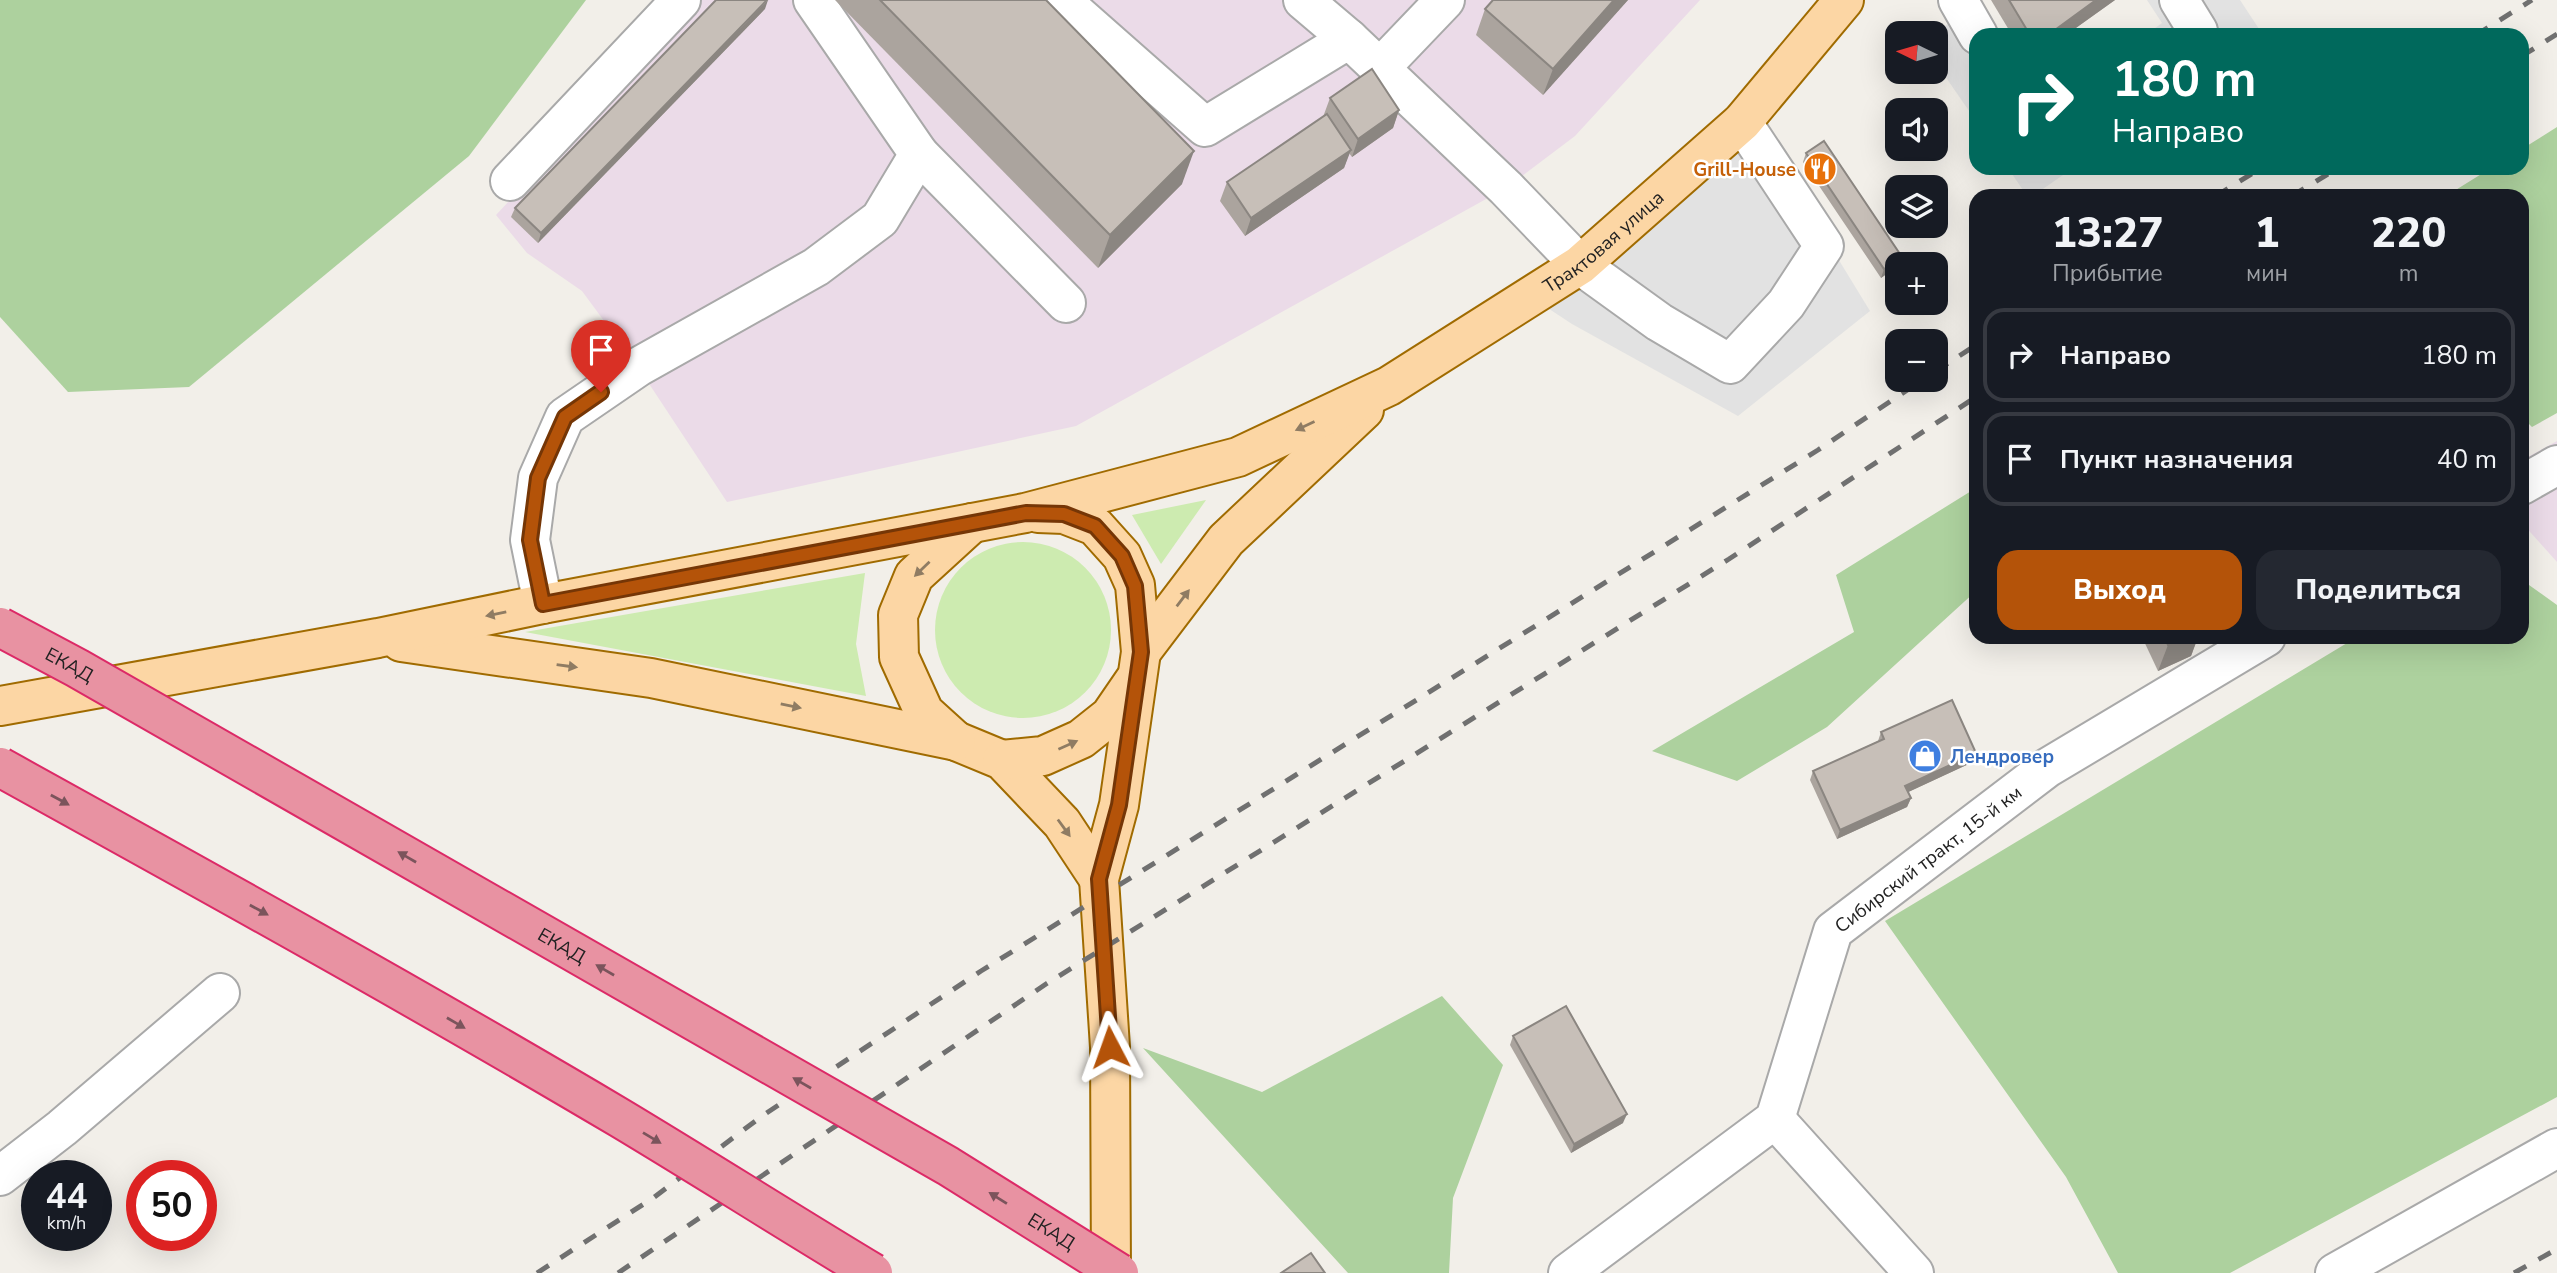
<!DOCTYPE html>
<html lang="ru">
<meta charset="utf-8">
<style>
body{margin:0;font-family:"Nunito Sans",sans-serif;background:#242831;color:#f1f3f6;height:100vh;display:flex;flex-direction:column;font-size:26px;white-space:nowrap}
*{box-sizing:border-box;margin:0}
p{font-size:23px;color:#9ea1a6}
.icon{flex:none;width:38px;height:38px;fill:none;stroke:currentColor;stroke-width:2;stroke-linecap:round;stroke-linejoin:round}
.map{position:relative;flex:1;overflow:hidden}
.side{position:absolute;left:1969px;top:189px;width:560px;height:455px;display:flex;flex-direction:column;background:#171b24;border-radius:21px;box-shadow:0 7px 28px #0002}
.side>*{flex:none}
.guide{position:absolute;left:1969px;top:28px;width:560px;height:147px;border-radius:21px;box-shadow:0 7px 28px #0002;background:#00695c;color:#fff;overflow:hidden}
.needle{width:46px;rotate:275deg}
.tools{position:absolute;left:1885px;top:21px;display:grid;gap:14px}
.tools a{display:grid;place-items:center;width:63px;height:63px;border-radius:14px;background:#171b24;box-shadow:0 7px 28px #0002;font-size:35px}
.speed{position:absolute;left:21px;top:1160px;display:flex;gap:14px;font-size:35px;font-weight:700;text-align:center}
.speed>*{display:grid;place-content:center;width:91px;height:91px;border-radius:50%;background:#171b24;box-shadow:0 7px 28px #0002;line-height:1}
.speed small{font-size:18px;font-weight:400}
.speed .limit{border:10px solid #d22;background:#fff;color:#111}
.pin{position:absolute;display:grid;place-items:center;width:60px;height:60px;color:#fff;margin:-72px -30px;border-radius:50% 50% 50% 0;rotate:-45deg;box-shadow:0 0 7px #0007}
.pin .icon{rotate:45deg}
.me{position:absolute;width:77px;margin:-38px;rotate:356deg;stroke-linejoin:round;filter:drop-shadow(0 0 5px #0008)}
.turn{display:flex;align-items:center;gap:24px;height:147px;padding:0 28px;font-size:32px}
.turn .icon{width:91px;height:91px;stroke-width:2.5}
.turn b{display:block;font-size:49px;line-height:60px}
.eta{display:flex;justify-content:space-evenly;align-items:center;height:119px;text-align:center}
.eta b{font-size:42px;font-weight:800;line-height:49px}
.action{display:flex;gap:14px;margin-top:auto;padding:14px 28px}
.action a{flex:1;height:80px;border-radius:21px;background:#b45309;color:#fff;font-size:28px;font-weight:800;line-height:80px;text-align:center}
.action a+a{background:#242831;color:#f1f3f6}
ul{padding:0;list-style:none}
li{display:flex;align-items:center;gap:21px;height:94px;margin:0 14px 10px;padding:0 14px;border:4px solid #363941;border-radius:21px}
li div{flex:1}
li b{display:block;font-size:26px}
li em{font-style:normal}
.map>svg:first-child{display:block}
</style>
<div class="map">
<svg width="2557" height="1273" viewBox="0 0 2557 1273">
<rect width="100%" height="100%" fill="#f2efe9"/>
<!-- industrial -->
<g fill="#ebdbe8">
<polygon points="697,0 1700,0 1575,136 1506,188 1076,426 727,502 638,367 582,291 527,253 496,215"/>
<polygon points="2557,441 2557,562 2522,523 2522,460"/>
</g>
<!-- grass -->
<g fill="#cdebb0">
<polygon points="1206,500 1161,564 1132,515"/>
<circle cx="1023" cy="630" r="88"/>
<polygon points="865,573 856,644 866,696 525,632"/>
</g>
<!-- forest -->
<g fill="#add19e">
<polygon points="0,0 586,0 469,156 189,387 68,392 0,317"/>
<polygon points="2557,127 2557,413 2532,427 2522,417 2522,196 2446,196 2491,168 2522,168 2522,149"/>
<polygon points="1976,488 1976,591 1827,727 1737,781 1652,751 1854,632 1836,575"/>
<polygon points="2522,580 2557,605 2557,1097 2230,1273 2118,1273 2066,1177 1885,921 2357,637 2522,637"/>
<polygon points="1442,996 1503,1065 1453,1198 1449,1273 1348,1273 1143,1048 1262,1092"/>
</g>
<!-- parking -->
<g fill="#e2e2e2">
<polygon points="2147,0 2240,0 2263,35 2146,35 2162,23"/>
<polygon points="1975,1 1976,35 1976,121 1936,63 1936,34"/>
<polygon points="1749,113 1870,311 1738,416 1572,324 1531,297"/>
<polygon points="2008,168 2073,168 2033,196 2027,196"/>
</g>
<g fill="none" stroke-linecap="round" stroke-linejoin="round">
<defs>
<g id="minor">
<polyline points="1061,0 1205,127 1349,39 1506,188 1580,265 1659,322 1730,364 1786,304 1824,246 1742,122"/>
<polyline points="1303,0 1349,39"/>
<polyline points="1958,0 1978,35"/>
<polyline points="2179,0 2198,31 2192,35"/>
<polyline points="1380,68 1445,0"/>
<polyline points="919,154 1066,303"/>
<polyline points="510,181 681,0"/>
<polyline points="2522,485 2557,465"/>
<polyline points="543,604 530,540 538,478 565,417 638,367 816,267 880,219 919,154 813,0"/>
<polyline points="1775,1119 1914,1273"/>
<polyline points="0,1176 62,1128 220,993"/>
<path id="s1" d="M1568 1273 1775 1119 1833 931 2047 768 2266 637"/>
<polyline points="2335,1273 2557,1148"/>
</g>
<g id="major">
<polyline points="1038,513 1064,514 1095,526 1122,556 1135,585 1141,652 1119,805 1099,879 1110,1047 1111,1273"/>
<polyline points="401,642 651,678 956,741 1002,760 1062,823 1099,879"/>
<polyline points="1141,652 1226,540 1364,410"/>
<path id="s2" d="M0 706 378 638 543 604 1025 513 1238 457 1389 386 1580 265 1742 122 1844 0"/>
<polyline points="956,741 924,712 899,657 898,615 914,576 972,523"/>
<polyline points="1002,760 1043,756 1081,739 1110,716 1134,681"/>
</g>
</defs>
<!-- minor casing -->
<use href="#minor" stroke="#a9a9a9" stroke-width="42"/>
<!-- major casing -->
<use href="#major" stroke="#a06b00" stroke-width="42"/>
<!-- minor -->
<use href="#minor" stroke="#fff" stroke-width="38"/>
<!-- major -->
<use href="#major" stroke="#fcd6a4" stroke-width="38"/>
<!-- rail -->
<g stroke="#707070" stroke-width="5" stroke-dasharray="14 14" stroke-linecap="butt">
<polyline points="2476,35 2532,0"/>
<polyline points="2522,56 2557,34"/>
<polyline points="2216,196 2261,168"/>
<polyline points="2292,196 2338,168"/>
<polyline points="1936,371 1976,345"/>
<polyline points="537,1273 653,1198 762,1116 981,971 1818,450 1922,380"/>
<polyline points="618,1273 1046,984 1729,559 1976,397"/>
<polyline points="2514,1273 2557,1249"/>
</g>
<defs>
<g id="highway-bridge">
<path id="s3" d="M0 627 77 668 948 1166 1119 1273"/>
<path d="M0 767C208 882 416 997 620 1118 705 1169 788 1222 873 1273"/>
</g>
</defs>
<!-- highway-bridge casing -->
<use href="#highway-bridge" stroke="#dc2a67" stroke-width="42" stroke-linecap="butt"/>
<!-- highway-bridge -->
<use href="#highway-bridge" stroke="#e892a2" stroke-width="38"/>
</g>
<!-- wall -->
<g fill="#aba49e">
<polygon points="835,0 1046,0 1182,184 1098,268"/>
<polygon points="1628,0 1543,95 1476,35 1485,9"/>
<polygon points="1991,0 2115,0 2066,35 2012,35"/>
<polygon points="765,9 538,243 511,217 515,208"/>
<polygon points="1330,98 1399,110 1393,128 1352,157 1349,153 1344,168 1245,236 1220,201 1227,182 1323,117"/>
<polygon points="1806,153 1902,257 1899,264 1897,264 1881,278 1803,162"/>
<polygon points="2142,637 2198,637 2191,656 2158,671"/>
<polygon points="1881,732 1973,762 1908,792 1911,798 1907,807 1837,839 1810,780 1813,771 1878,741"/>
<polygon points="1513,1036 1623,1123 1571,1153 1510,1045"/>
</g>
<!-- shaded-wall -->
<g fill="#8b8681">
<polygon points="768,0 765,9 538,243 541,233"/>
<polygon points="1614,0 1628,0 1543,95 1553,69"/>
<polygon points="2096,0 2115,0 2066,35 2048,35"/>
<polygon points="1399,110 1393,128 1352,157 1358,139"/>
<polygon points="1351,150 1344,168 1245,236 1251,218"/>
<polygon points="1194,151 1182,184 1098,268 1110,235"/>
<polygon points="1902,257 1899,264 1897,264 1897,267 1881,278 1884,269"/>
<polygon points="2184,637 2198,637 2191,656 2158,671 2168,645"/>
<polygon points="1976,753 1973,762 1902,795 1905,786"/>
<polygon points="1911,798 1907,807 1837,839 1840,830"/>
<polygon points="1627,1114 1623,1123 1571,1153 1574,1144"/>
</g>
<!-- building -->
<g fill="#c7bfb8" stroke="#8b8681" stroke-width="2">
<polygon points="716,0 767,0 541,233 515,208"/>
<polygon points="880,0 1046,0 1194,151 1110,235"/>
<polygon points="1493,0 1614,0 1553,69 1485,9"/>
<polygon points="2009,0 2096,0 2048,35 2030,35"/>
<polygon points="1372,69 1399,110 1358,139 1330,98"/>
<polygon points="1327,114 1351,150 1251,218 1227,182"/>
<polygon points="1824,141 1902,257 1884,269 1806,153"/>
<polygon points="2164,637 2184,637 2168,645"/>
<polygon points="1952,700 1976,753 1905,786 1911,798 1840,830 1813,771 1884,739 1881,732"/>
<polygon points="1566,1006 1627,1114 1574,1144 1513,1036"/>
<polygon points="1311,1253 1325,1273 1281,1273"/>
</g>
<!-- one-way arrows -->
<defs><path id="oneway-solid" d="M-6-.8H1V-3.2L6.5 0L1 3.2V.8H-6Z" transform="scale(1.75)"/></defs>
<g fill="#8f7c63">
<use href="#oneway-solid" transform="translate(1305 426) rotate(155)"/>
<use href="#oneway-solid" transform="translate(922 569) rotate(136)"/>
<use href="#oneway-solid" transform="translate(1183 598) rotate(-53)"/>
<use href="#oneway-solid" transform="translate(496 614) rotate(168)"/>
<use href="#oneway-solid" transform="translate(567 666) rotate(8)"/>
<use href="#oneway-solid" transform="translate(791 706) rotate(12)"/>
<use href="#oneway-solid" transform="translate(1068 745) rotate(-24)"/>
<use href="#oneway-solid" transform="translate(1064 828) rotate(54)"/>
</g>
<g fill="#7b545c">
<use href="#oneway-solid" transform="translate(60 800) rotate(29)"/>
<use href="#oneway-solid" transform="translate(407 857) rotate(-150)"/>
<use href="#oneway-solid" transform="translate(259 910) rotate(29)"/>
<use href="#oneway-solid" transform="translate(605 970) rotate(-150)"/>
<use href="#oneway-solid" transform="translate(456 1023) rotate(30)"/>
<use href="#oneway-solid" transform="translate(802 1083) rotate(-150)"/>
<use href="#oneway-solid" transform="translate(652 1138) rotate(31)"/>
<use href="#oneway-solid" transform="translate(998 1198) rotate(-148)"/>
</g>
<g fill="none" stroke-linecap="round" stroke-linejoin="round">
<defs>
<polyline id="route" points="601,392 565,417 538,478 530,540 543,604 1026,513 1064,514 1095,526 1122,556 1135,586 1141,652 1119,805 1099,879 1110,1047"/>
</defs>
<!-- route casing -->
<use href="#route" stroke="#753606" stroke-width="18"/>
<!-- route -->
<use href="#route" stroke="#b45309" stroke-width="12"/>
</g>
<!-- icons -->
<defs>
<symbol id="restaurant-disc" viewBox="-11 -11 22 22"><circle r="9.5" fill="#e8710a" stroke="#fff"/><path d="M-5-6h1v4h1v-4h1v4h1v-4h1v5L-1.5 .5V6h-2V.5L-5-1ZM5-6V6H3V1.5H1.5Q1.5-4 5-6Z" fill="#fff"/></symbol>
<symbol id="shop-disc" viewBox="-11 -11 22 22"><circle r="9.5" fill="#3f7fe0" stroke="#fff"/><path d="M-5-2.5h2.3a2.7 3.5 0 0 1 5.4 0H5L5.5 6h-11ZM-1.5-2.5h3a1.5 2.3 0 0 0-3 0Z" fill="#fff"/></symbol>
</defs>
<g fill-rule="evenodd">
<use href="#restaurant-disc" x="1801" y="150" width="38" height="38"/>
<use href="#shop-disc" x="1906" y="737" width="38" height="38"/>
</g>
<g text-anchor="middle" stroke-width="5" stroke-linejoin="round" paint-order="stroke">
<!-- food labels -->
<g font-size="19" font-weight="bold" fill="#c56008" stroke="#fff" text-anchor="end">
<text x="1796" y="176">Grill-House</text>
</g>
<!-- street labels -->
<g font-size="19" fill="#222" stroke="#fff">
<text dy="7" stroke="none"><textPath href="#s2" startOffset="1689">Трактовая улица</textPath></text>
<text dy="7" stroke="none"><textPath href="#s3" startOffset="79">ЕКАД</textPath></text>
<text dy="7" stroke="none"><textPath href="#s1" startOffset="574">Сибирский тракт, 15-й км</textPath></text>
<text dy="7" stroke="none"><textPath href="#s3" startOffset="646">ЕКАД</textPath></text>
<text dy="7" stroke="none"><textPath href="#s3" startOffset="1213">ЕКАД</textPath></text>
</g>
<!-- shop labels -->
<g font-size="19" font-weight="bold" fill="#366cbe" stroke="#fff" text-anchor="start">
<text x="1950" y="763">Лендровер</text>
</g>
</g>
</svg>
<div class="tools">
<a><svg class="needle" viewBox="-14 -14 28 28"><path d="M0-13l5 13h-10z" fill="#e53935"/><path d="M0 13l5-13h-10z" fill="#9ea1a6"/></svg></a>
<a><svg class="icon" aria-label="sound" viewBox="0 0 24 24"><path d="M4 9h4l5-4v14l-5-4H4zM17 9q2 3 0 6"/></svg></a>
<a><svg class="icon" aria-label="layers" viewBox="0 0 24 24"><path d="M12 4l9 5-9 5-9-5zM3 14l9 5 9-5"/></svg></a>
<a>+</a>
<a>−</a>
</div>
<div class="speed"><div>44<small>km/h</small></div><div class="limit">50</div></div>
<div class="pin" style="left:601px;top:392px;background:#d93025"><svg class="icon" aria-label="arrive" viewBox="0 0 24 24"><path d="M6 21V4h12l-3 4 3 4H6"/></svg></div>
<svg class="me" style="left:1110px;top:1047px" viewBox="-20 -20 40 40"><path d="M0-17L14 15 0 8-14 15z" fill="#b45309" stroke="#fff" stroke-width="4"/></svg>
<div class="guide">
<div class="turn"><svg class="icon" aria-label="right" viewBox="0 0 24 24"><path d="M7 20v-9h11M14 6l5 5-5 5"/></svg><div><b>180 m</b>Направо</div></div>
</div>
<section class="side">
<div class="eta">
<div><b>13:27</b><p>Прибытие</p></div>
<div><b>1</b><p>мин</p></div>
<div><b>220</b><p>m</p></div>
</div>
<ul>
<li><svg class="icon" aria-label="right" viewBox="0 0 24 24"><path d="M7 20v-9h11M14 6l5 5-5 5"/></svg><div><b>Направо</b></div><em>180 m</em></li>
<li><svg class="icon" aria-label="arrive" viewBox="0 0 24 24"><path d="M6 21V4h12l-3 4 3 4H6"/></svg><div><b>Пункт назначения</b></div><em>40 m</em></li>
</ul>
<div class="action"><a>Выход</a><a>Поделиться</a></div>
</section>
</div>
